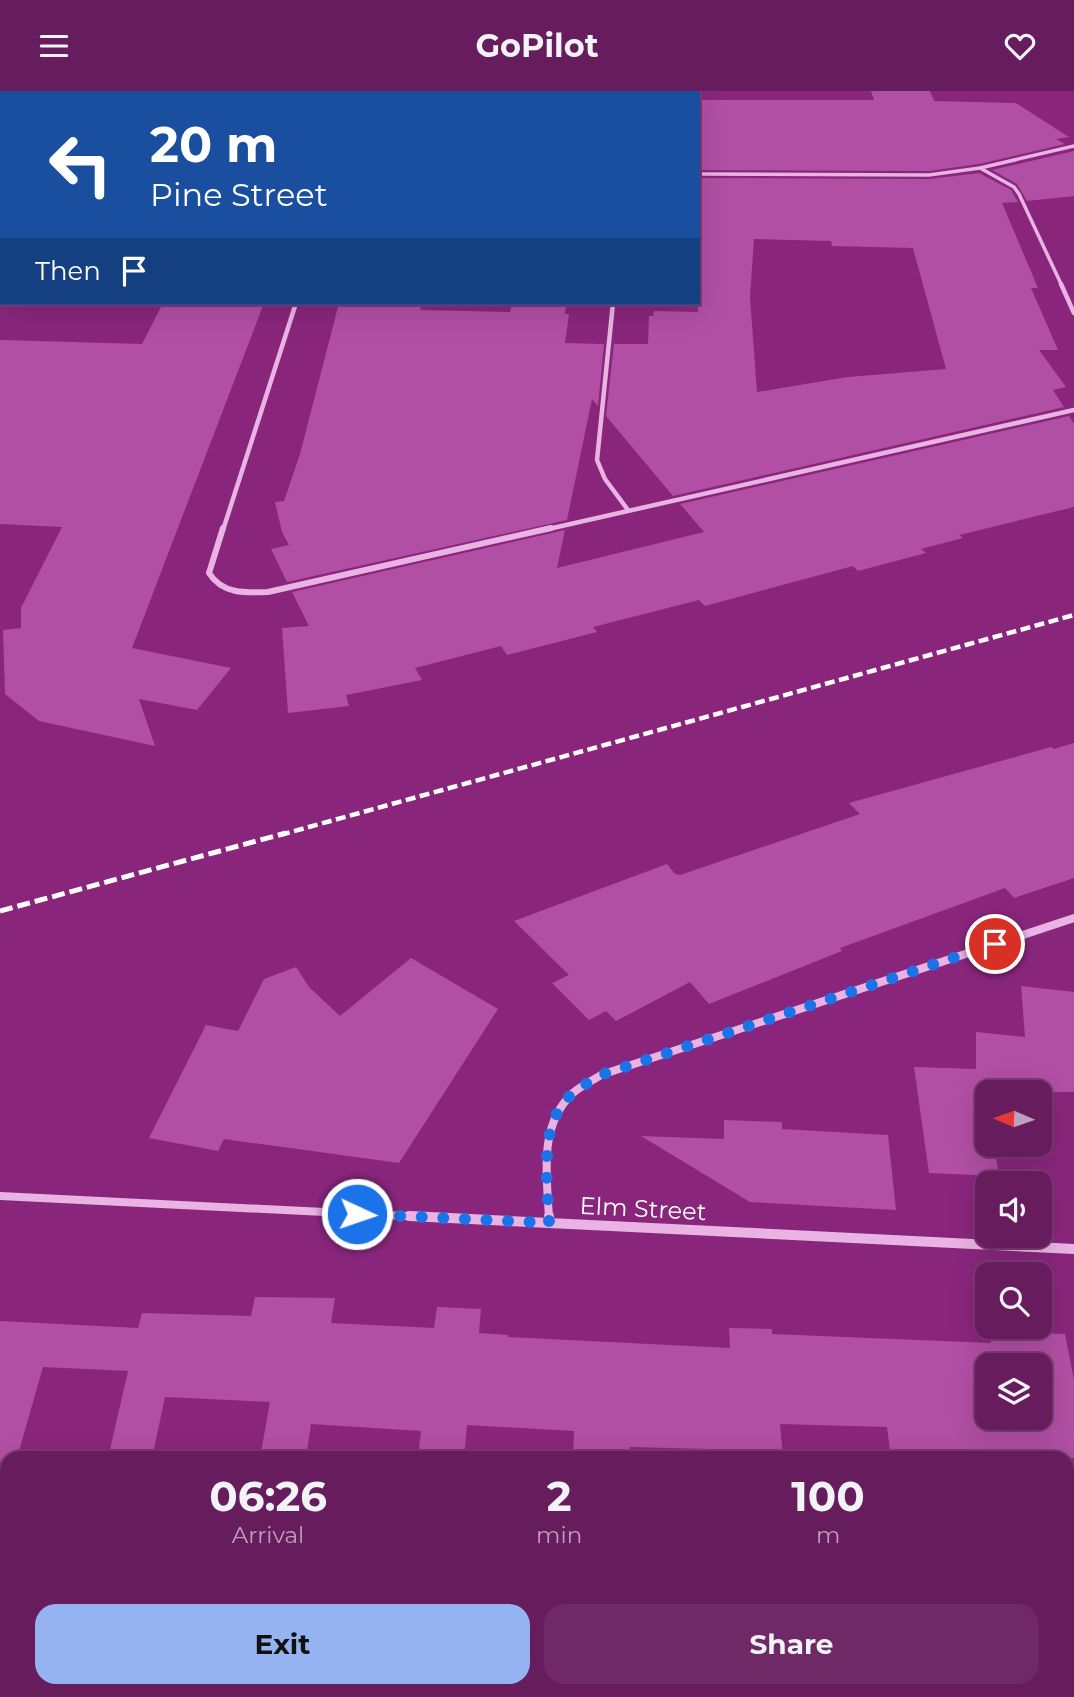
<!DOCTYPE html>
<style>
body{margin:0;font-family:Montserrat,sans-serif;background:#6f2966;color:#f1f3f6;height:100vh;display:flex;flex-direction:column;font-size:26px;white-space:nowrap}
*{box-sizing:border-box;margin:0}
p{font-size:23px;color:#bda1bc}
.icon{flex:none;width:38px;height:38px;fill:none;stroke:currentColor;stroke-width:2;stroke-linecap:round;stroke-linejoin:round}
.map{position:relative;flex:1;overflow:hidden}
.side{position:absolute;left:0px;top:1360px;width:1074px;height:247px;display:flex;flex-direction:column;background:#671c5d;border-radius:21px 21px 0 0;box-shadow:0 7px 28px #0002,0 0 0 2px #7a3a72}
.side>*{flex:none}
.banner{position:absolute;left:0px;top:0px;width:700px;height:214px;box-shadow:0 7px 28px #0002,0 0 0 2px #7a3a72;background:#1a4fa0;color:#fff;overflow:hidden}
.needle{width:46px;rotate:272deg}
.buttons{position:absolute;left:975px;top:989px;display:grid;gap:14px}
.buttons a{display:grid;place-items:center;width:77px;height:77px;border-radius:14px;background:#671c5d;box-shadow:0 7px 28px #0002,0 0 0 2px #7a3a72;font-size:35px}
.pin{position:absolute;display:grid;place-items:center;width:60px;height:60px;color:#fff;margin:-30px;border:4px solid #fff;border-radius:50%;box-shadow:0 2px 7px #0007}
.me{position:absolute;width:77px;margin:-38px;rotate:93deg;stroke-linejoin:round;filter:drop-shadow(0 0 5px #0008)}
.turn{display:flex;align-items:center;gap:24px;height:147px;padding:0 35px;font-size:32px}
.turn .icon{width:91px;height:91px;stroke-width:2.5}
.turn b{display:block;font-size:49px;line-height:60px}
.then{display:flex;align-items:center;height:66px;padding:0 35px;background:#0003;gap:14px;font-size:26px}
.eta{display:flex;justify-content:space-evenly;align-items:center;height:119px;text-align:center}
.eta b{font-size:42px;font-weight:700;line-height:49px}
.action{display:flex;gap:14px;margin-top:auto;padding:14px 35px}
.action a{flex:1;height:80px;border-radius:21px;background:#95b2f1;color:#111;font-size:28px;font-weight:700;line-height:80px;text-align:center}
.action a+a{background:#6f2966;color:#f1f3f6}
header{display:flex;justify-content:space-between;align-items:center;height:91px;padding:0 35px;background:#671c5d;font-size:32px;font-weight:700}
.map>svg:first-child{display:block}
</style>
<header><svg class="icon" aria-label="menu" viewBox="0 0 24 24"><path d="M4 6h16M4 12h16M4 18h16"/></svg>GoPilot<svg class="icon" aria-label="heart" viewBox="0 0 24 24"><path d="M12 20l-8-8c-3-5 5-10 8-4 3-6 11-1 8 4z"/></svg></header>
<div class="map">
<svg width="1074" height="1606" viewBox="0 0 1074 1606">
<rect width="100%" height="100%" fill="#89267c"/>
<!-- building -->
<g fill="#b14fa4" fill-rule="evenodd">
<polygon points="871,0 930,0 934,10 1016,12 1069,46 1056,48 1065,53 979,73 929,80 698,79 698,9 874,9"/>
<polygon points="1074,60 1074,105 1027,110 1017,93 992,79"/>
<path d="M979 82 1011 99 1018 111 1002 112 1038 197H1031L1058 259H1039L1066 296 1053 299 1064 316 673 405 606 325 614 253H648L649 225H653L654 220 698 221V87L929 88ZM754 148 831 150 832 155 913 157 946 278 848 286 757 301 750 206Z"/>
<polygon points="200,212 264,212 132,557 231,577 197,619 139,608 155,655 39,630 5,603 3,539 21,537 21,517 62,436 0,433 0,249 142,253 162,214 200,215"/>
<polygon points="339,212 422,212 420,219 510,221 512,214 566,215 565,223 569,223 565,252 604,253 598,315 592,308 567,429 287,491 271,458 289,454 282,441 275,411 284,410 300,363"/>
<polygon points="1069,325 1074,333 1074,416 959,444 963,447 921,458 926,462 858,480 853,475 705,515 699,509 593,536 597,541 507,564 501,555 415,577 422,589 346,604 349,615 288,622 282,537 309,535 292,501 565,439 557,477 704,441 680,413"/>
<polygon points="1074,652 1074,787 1014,807 1005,797 840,857 842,860 709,913 690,891 616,930 606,920 589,929 552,892 569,884 514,830 667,773 675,783 680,784 860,723 849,712 1051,656 1054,658"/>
<polygon points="411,867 498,918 399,1072 224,1048 218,1060 149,1047 206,934 238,940 264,888 296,876 309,896 340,925"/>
<polygon points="1021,895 1074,901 1074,1001 984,1001 987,1054 994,1054 999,1085 929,1082 914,976 976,978 976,941 1025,946"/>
<polygon points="724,1029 782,1031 782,1038 888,1044 896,1119 750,1111 641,1045 724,1048"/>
<path d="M255 1206 335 1207 331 1232 434 1237 437 1216 481 1218 479 1242 508 1244V1246L730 1257 729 1237 772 1238V1243L991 1252 989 1240 1065 1243 1074 1289V1367H891L887 1336 780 1333 783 1367H707V1358L630 1356 629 1367H573L574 1340 467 1334 464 1367H418L421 1340 311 1333 306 1367H260L270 1311 165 1306 152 1367H108L128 1280 43 1276 17 1367H7V1384L0 1383V1230L138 1237 142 1222 251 1225ZM987 1274H1040V1326H987Z"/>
</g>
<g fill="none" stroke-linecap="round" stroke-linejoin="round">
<!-- minor-far4 -->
<g stroke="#e9b3e3" stroke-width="3.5">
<polyline points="980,77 1014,96 1019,103 1062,195"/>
<polyline points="698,83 929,84 980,77 1074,55"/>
<polyline points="0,130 2,127"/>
</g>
<!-- minor-far3 -->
<g stroke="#e9b3e3" stroke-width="4.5">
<polyline points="1061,193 1074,222"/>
<polyline points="613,212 597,369 605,388 628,419"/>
<polyline points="223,439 296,212"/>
<polyline points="544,439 1074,319"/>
</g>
<!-- minor-far2 -->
<path stroke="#e9b3e3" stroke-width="6" d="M223 437 209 482C222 503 245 502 268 501L551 437"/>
<!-- minor-far1 -->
<g stroke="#e9b3e3" stroke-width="8">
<polyline points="0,1105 445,1127"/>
<path d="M549 1127C547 1085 538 1034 573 1002 581 995 592 990 601 984L1074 827"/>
</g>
<!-- minor -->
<g stroke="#e9b3e3" stroke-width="10">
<polyline points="409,1125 1074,1158"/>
<polyline points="549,1125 549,1132"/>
</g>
<!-- rail-far1 -->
<polyline stroke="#fff" stroke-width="4.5" stroke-dasharray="10 4.5" stroke-linecap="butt" points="280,744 1074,524"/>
<!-- rail -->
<polyline stroke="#fff" stroke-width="5" stroke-dasharray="13 5" stroke-linecap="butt" points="0,820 286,742"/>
</g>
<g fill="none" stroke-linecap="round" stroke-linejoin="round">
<!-- route -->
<path stroke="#1a73e8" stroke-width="12" stroke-dasharray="0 21.6" d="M357 1123 549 1132C548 1091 537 1032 573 1002 581 995 592 990 601 984L995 853"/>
</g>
<g text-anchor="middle" stroke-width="7" stroke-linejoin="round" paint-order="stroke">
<!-- near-street labels -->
<g font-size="24" fill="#fff" stroke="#89267c">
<text transform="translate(643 1118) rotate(3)" y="8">Elm Street</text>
</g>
</g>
</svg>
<div class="buttons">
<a><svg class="needle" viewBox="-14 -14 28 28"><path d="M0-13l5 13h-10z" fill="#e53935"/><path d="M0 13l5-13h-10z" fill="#bda1bc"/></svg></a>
<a><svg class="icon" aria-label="sound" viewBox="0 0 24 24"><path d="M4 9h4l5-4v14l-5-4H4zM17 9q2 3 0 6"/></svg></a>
<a><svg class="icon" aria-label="search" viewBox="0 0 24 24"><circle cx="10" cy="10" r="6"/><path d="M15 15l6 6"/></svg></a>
<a><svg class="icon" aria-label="layers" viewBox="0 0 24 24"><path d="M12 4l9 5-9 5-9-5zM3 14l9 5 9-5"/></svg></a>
</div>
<div class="pin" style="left:995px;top:853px;background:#d93025"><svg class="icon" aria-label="arrive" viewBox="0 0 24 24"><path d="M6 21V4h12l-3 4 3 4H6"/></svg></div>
<svg class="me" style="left:357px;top:1123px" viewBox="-20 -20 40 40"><circle r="17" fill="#1a73e8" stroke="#fff" stroke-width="3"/><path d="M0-11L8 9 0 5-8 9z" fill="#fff"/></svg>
<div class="banner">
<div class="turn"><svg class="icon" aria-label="left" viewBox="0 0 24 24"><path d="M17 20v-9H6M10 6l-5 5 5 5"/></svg><div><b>20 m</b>Pine Street</div></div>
<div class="then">Then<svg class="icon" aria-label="arrive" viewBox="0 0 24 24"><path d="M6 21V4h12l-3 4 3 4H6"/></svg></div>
</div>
<section class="side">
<div class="eta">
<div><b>06:26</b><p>Arrival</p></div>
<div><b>2</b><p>min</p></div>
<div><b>100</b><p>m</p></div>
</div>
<div class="action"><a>Exit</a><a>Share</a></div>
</section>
</div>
